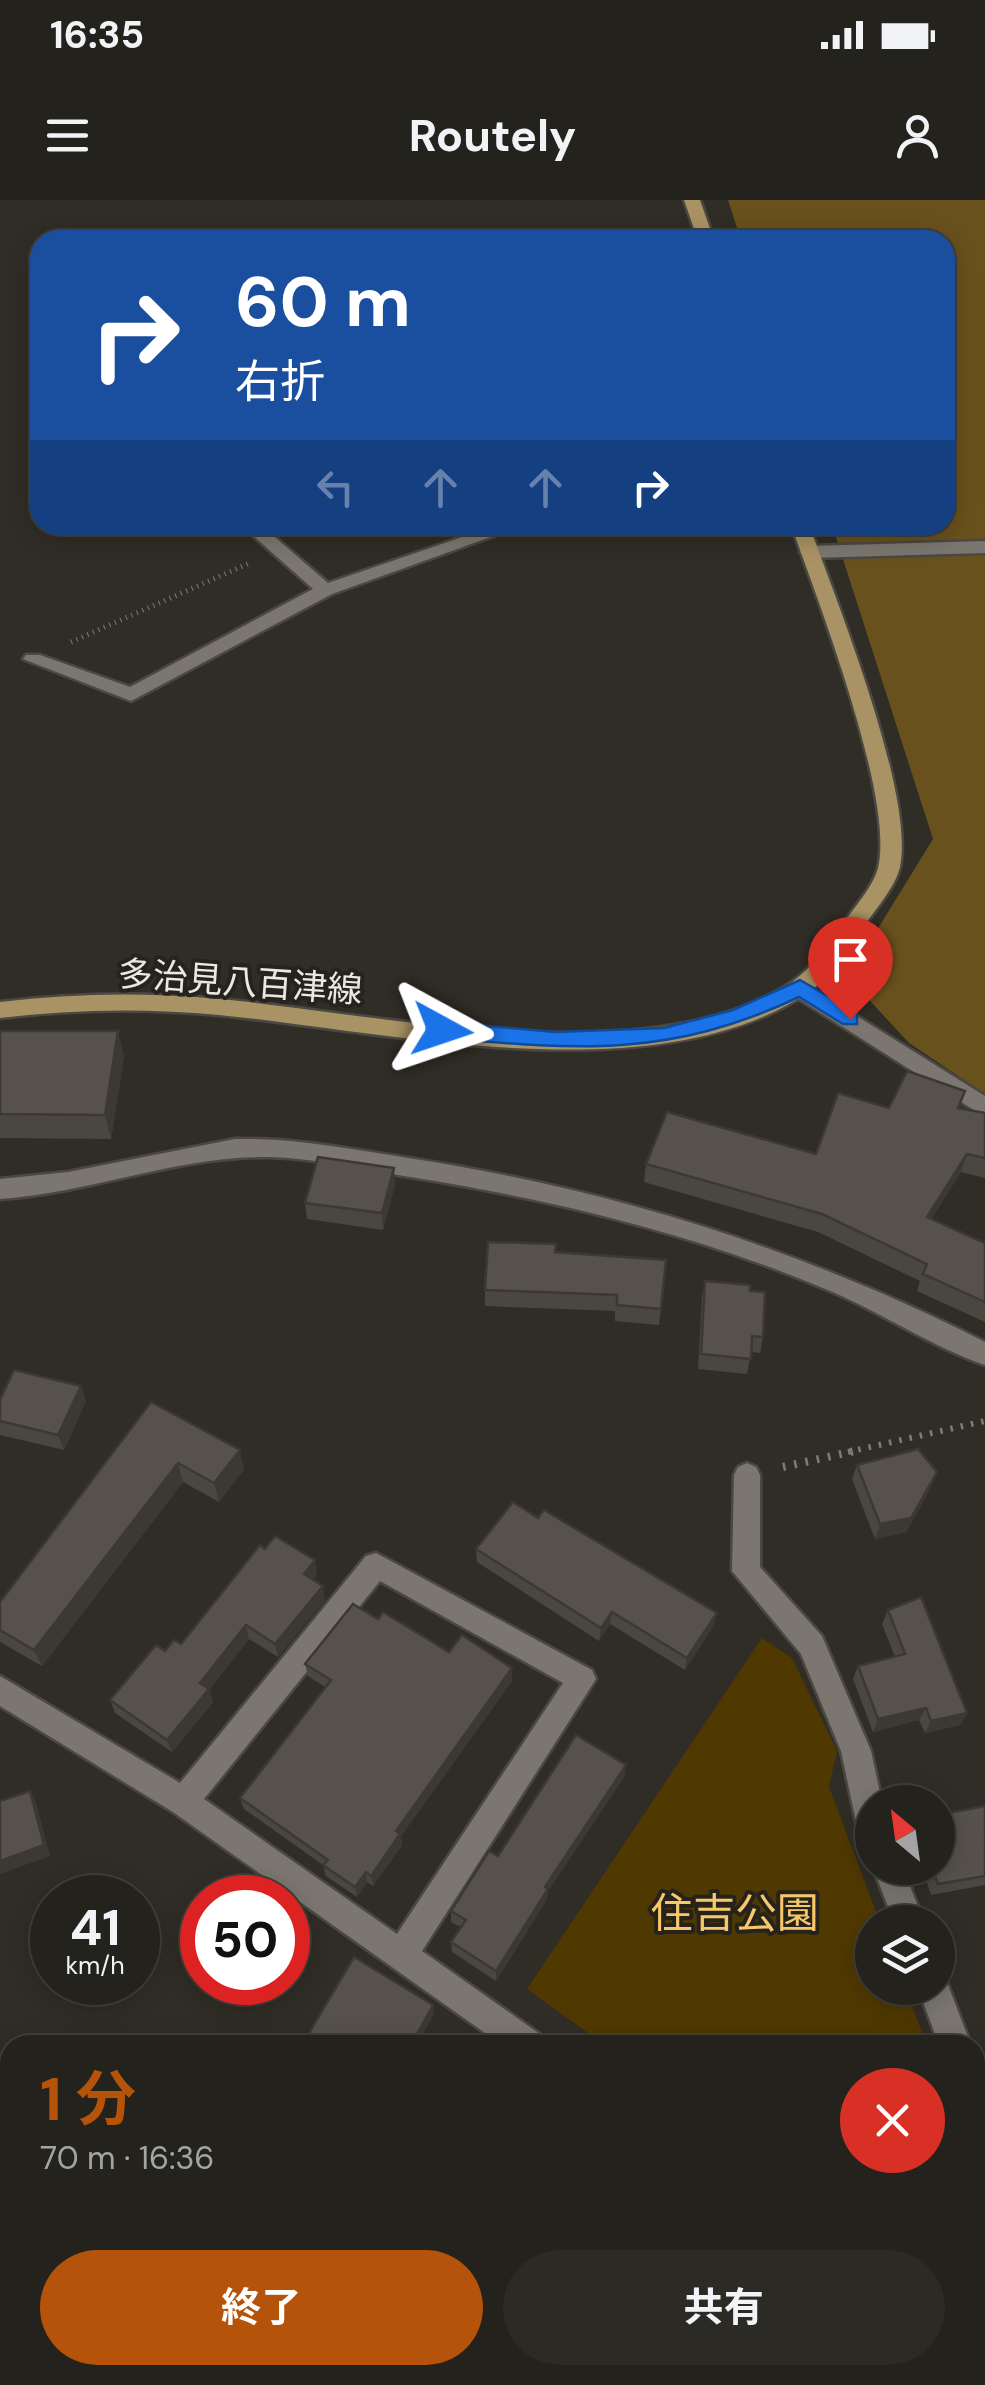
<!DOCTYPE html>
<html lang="ja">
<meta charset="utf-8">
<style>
body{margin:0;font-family:"DM Sans","Noto Sans JP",sans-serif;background:#2c2a25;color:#f1f3f6;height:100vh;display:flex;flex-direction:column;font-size:38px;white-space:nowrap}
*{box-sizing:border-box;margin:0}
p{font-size:32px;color:#a3a4a3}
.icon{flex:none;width:55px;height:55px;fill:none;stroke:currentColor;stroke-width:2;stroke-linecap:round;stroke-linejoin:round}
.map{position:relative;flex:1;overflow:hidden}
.drawer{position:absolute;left:0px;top:1835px;width:985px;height:350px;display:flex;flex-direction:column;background:#24221c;border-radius:30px 30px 0 0;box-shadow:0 5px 25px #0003,0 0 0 2px #413f3b}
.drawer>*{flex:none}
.hud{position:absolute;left:30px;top:30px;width:925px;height:305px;border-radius:30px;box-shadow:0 5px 25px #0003,0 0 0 2px #413f3b;background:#1a4fa0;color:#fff;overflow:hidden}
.needle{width:65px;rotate:331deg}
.controls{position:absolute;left:855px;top:1585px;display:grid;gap:20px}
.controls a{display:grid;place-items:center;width:100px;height:100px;border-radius:50%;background:#24221c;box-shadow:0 5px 25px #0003,0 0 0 2px #413f3b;font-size:50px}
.speed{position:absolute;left:30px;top:1675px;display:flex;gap:20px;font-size:50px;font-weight:700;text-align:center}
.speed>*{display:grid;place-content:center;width:130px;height:130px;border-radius:50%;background:#24221c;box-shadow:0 5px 25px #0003,0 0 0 2px #413f3b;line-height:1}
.speed small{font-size:25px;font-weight:400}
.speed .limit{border:15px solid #d22;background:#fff;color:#111}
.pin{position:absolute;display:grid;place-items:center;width:85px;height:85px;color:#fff;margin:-102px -42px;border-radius:50% 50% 50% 0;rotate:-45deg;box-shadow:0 0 10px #0007}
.pin .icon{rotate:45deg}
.me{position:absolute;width:110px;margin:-55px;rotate:95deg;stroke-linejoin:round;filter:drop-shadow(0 0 8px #0008)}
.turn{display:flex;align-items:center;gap:35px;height:210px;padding:0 40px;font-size:45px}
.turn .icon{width:130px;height:130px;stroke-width:2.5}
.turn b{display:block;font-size:70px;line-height:85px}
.lanes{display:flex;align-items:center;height:95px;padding:0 40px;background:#0003;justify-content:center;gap:50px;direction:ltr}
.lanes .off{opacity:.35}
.round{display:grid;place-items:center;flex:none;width:105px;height:105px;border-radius:52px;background:#2c2a25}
.summary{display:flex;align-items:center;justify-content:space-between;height:170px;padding:0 40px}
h1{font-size:60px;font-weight:700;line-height:75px;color:#b45309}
.primary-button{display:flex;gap:20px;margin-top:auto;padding:20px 40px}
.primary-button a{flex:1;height:115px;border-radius:60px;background:#b45309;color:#fff;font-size:40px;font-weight:700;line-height:115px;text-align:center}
.primary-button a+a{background:#2c2a25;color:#f1f3f6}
.status{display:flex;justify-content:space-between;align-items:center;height:70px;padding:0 50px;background:#24221c;direction:ltr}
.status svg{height:28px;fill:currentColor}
header{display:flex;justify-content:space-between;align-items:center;height:130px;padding:0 40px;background:#24221c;font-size:45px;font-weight:700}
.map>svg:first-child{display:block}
</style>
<div class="status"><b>16:35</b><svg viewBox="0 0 49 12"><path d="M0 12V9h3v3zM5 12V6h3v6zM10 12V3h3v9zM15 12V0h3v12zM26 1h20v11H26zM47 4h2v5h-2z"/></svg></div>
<header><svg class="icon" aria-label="menu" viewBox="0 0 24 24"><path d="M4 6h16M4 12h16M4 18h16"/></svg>Routely<svg class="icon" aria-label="person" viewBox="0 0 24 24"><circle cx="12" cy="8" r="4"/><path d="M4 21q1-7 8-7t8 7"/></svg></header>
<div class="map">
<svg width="985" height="2185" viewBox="0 0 985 2185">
<rect width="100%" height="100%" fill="#302d26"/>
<!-- green -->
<g fill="#503900">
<polygon points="762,1438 792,1458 837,1551 829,1587 880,1722 872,1722 872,1788 905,1788 927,1845 605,1845 527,1789"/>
<polygon points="975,1973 985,1999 985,2099 975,2106"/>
</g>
<!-- forest -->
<polygon fill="#69511d" points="728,0 985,0 985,894 909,843 848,777 933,639 832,325 945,325 945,40 741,40"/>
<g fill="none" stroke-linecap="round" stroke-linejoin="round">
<defs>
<g id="minor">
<polygon points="241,325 261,325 328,383 497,325 524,325 332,394 131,501 23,459 26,455 40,455 130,487 313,389"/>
<polygon points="985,341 985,353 809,358 800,352 809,346"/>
<polygon points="799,780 985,896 985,917 791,794 788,788"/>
<path d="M235 939C294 938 350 949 408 958 611 989 802 1049 985 1142V1165C933 1147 885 1115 835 1093 697 1034 552 999 404 976 360 969 314 958 269 957 177 956 91 993 0 999V979L68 972Z"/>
<polygon points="747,1263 756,1267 760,1275 760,1367 822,1436 871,1551 882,1602 872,1602 872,1641 861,1636 857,1626 841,1551 801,1454 732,1371 734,1275 738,1267"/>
<path d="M376 1353 592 1470 596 1479 422 1751 540 1834 545 1845H502L173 1612 0 1506V1476L180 1583 366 1356ZM380 1381 563 1483 397 1734 204 1599Z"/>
<polygon points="873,1668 903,1668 924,1722 894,1722"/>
<polygon points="938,1774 945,1777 971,1845 939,1845 918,1788 938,1788"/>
<polygon points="975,1881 985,1885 985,1939 975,1935"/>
<polygon points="975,2123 985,2127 985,2164 975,2160"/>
<polygon points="606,2175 658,2175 654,2185 602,2185"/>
</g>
<g id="major">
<polygon points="684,0 700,0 714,40 698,40"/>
<path d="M791 325H809C836 399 915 595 900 667 895 688 876 708 865 725 849 749 831 778 806 794 653 894 391 832 219 815 146 808 73 809 0 818V802C73 793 146 792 219 799 379 814 652 876 792 782 812 768 828 745 842 725 853 709 873 687 878 668 895 598 817 398 791 325Z"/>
</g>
</defs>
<!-- minor casing -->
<use href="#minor" stroke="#4a4842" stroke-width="5"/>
<!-- major casing -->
<use href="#major" stroke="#4a4842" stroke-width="5"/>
<!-- path-far2 -->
<polyline stroke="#7f7c76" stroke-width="5" stroke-dasharray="1 5" stroke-linecap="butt" points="71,442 252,362"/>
<!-- path-far1 -->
<polyline stroke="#7f7c76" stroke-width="6" stroke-dasharray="2.5 8" stroke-linecap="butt" points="848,1252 985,1221"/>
<!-- path -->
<polyline stroke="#7f7c76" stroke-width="8" stroke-dasharray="2.5 9" stroke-linecap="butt" points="783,1267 859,1250"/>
<!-- minor -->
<use href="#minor" fill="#7b7770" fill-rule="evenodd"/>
<!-- major -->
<use href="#major" fill="#a99365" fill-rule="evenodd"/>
</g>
<!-- wall -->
<g fill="#4a4740">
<polygon points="0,831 124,856 111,939 0,938"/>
<polygon points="965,891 960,908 985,913 985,978 961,972 931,1019 985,1043 985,1122 917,1091 920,1081 818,1032 644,982 646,964 816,954 889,908"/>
<polygon points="395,984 383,1030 307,1019 305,1003"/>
<polygon points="555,1052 661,1109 659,1125 615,1121 615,1111 485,1106 485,1090"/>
<polygon points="705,1081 750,1091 763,1137 760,1153 751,1152 747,1174 698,1169 702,1097"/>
<polygon points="0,1200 86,1201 64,1250 0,1235"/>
<polygon points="151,1202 244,1269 219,1302 183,1282 42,1466 0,1442 0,1402"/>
<polygon points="857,1265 931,1287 906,1332 875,1339 852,1279"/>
<polygon points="265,1349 317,1374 313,1380 325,1400 278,1457 249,1439 209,1490 213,1502 172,1552 115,1513 110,1500 165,1451 181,1444"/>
<polygon points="476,1349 714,1425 685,1470 610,1424 599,1441 477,1362"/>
<polygon points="888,1410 967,1513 960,1525 925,1533 919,1520 873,1532 853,1479 858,1466 895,1457 882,1424"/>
<polygon points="378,1419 512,1481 401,1636 402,1645 373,1686 367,1682 357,1697 326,1676 323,1665 244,1609 240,1598 325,1487 308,1476 305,1464"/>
<polygon points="626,1565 624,1577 548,1691 547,1699 496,1781 452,1752 451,1742 461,1727 451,1722 451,1711 498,1656"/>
<polygon points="985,1606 985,1685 931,1695 922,1668 938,1668"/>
<polygon points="786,2175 907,2175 911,2185 807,2185"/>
</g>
<!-- shaded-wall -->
<g fill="#3c3934">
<polygon points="118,831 124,856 111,939 105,915"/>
<polygon points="967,954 961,972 922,1034 927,1017"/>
<polygon points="394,968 395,984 383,1030 382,1013"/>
<polygon points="81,1186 86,1201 64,1250 58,1235"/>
<polygon points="240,1250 244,1269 219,1302 214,1283"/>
<polygon points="178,1263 183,1282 42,1466 34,1450"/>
<polygon points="937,1272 931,1287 906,1332 875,1339 880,1324"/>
<polygon points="315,1360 317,1374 306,1388 304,1374"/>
<polygon points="323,1386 325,1400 278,1457 275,1444"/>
<polygon points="612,1412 610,1424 599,1441 601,1428"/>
<polygon points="717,1413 714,1425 685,1470 687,1458"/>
<polygon points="246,1425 249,1439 209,1490 213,1502 172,1552 167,1540 200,1483"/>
<polygon points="512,1468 512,1481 401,1636 402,1645 373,1686 371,1676 396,1631"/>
<polygon points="926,1508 919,1520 873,1532 878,1519"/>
<polygon points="967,1513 960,1525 925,1533 931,1521"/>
<polygon points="626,1565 624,1577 548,1691 547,1699 496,1781 496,1771 545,1687"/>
<polygon points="30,1591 36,1602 50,1656 0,1674 0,1661"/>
<polygon points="366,1672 367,1682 357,1697 355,1687"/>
<polygon points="433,1805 434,1814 417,1845 415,1838"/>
<polygon points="455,2175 463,2175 441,2185 432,2185"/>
</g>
<!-- building -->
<g fill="#56524b" stroke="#3c3934" stroke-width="2.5">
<polygon points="0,831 118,831 105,915 0,914"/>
<polygon points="907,871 965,891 958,908 985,913 985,958 967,954 927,1017 985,1043 985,1102 923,1074 927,1064 822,1014 646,964 667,912 816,954 838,893 889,908"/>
<polygon points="318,957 394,968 382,1013 305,1003"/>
<polygon points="488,1042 556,1044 555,1052 666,1060 661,1109 617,1105 617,1095 485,1090"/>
<polygon points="705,1081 750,1085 750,1091 765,1092 763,1137 752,1136 751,1159 701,1154"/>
<polygon points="14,1170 81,1186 58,1235 0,1221 0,1200"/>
<polygon points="151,1202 240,1250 214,1283 178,1263 34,1450 0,1430 0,1402"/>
<polygon points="918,1249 937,1272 911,1318 880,1324 857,1265"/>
<polygon points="513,1302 538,1318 544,1310 717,1413 687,1458 612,1412 601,1428 476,1349"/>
<polygon points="275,1336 315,1360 304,1374 323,1386 275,1444 246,1425 200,1483 209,1489 167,1540 110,1500 156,1445 165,1451 174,1440 181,1444 260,1345 265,1349"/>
<polygon points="921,1397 967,1513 931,1521 926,1508 878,1519 858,1466 905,1454 888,1410"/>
<polygon points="353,1404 378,1419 383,1412 449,1452 462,1435 512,1468 396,1631 400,1634 371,1676 366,1672 355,1687 323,1665 328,1660 240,1598 331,1480 305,1464"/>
<polygon points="576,1535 626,1565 545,1687 548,1689 496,1771 451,1742 466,1720 451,1711 489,1651 498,1656"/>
<polygon points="30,1591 44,1645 0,1661 0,1601"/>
<polygon points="985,1606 985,1676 938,1684 932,1668 938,1668 938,1615"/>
<polygon points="354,1757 433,1805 415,1838 425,1845 302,1845"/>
<polygon points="235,2175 282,2175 285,2185 211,2185"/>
<polygon points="358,2175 455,2175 432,2185 361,2185"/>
<polygon points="799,2175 907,2175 911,2185 819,2185"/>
</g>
<!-- route -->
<path fill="#1a73e8" stroke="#114b97" stroke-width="2.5" d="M800 780 857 813V824H843L799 797C669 858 580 850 442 838L432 830 442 822 555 832 664 828 733 810Z"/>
<g text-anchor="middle" stroke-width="8" stroke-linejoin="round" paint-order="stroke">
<!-- street labels -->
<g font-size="35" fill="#eae8e3" stroke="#26231d">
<text transform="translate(240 782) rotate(4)" y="12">多治見八百津線</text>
</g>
<!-- near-park labels -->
<g font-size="42" fill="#f6c869" stroke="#26231d">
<text x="735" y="1728">住吉公園</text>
</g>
</g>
</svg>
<div class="controls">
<a><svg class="needle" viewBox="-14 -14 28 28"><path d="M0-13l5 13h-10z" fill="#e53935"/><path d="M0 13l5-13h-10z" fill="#a3a4a3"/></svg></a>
<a><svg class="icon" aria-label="layers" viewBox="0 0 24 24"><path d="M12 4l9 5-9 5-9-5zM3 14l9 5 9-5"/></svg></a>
</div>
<div class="speed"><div>41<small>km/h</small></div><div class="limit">50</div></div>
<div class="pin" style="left:850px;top:819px;background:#d93025"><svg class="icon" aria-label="arrive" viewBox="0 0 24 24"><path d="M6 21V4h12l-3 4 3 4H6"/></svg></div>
<svg class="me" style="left:442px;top:830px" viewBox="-20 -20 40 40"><path d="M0-17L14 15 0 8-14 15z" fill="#1a73e8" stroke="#fff" stroke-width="4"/></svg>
<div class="hud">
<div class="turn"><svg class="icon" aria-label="right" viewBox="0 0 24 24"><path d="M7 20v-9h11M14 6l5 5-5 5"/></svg><div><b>60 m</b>右折</div></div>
<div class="lanes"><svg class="icon off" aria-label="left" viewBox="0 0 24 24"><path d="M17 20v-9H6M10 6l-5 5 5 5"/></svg><svg class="icon off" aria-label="ahead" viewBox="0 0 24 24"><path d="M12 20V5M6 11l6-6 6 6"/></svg><svg class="icon off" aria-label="ahead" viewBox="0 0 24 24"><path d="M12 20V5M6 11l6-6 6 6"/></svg><svg class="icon" aria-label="right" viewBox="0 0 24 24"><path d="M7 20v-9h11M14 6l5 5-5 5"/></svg></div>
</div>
<section class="drawer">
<div class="summary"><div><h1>1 分</h1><p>70 m · 16:36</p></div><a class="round" style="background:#d93025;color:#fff"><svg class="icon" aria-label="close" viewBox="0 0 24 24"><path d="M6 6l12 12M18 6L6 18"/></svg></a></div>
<div class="primary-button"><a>終了</a><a>共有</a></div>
</section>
</div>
